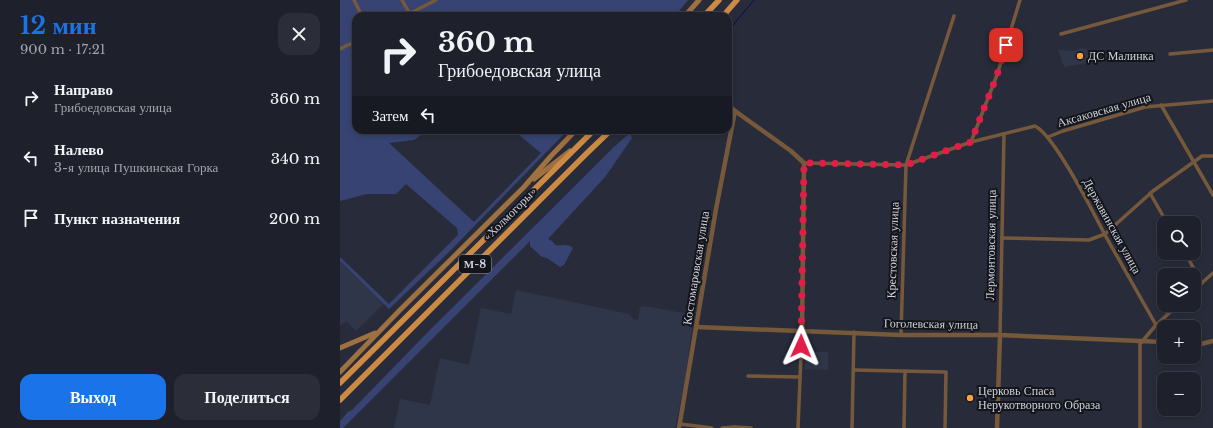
<!DOCTYPE html>
<html lang="ru">
<meta charset="utf-8">
<style>
body{margin:0;font-family:"Libre Baskerville",serif;background:#2b2e38;color:#f1f3f6;height:100vh;display:flex;flex-direction:column;font-size:15px;white-space:nowrap}
*{box-sizing:border-box;margin:0}
p{font-size:13px;color:#a1a3a9}
.icon{flex:none;width:22px;height:22px;fill:none;stroke:currentColor;stroke-width:2;stroke-linecap:round;stroke-linejoin:round}
.map{position:relative;flex:1;overflow:hidden}
.side{display:flex;flex-direction:column;background:#1e212c;width:340px}
.side>*{flex:none}
.guide{position:absolute;left:12px;top:12px;width:380px;height:122px;border-radius:12px;box-shadow:0 2px 6px #0003,0 0 0 1px #3c3e48;background:#1e212c;color:#f1f3f6;overflow:hidden}
.tools{position:absolute;left:817px;top:216px;display:grid;gap:8px}
.tools a{display:grid;place-items:center;width:44px;height:44px;border-radius:8px;background:#1e212c;box-shadow:0 2px 6px #0003,0 0 0 1px #3c3e48;font-size:20px}
.pin{position:absolute;display:grid;place-items:center;width:34px;height:34px;color:#fff;margin:-17px;border-radius:8px;box-shadow:0 2px 6px #0006}
.me{position:absolute;width:44px;margin:-22px;rotate:1deg;stroke-linejoin:round;filter:drop-shadow(0 0 3px #0008)}
.turn{display:flex;align-items:center;gap:14px;height:84px;padding:0 20px;font-size:18px}
.turn .icon{width:52px;height:52px;stroke-width:2.5}
.turn b{display:block;font-size:28px;line-height:34px}
.then{display:flex;align-items:center;height:38px;padding:0 20px;background:#0003;gap:8px;font-size:15px}
.round{display:grid;place-items:center;flex:none;width:42px;height:42px;border-radius:12px;background:#2b2e38}
.overview{display:flex;align-items:center;justify-content:space-between;height:68px;padding:0 20px}
h1{font-size:24px;font-weight:700;line-height:30px;color:#1a73e8}
.button{display:flex;gap:8px;margin-top:auto;padding:8px 20px}
.button a{flex:1;height:46px;border-radius:12px;background:#1a73e8;color:#fff;font-size:16px;font-weight:700;line-height:46px;text-align:center}
.button a+a{background:#2b2e38;color:#f1f3f6}
ul{padding:0;list-style:none}
li{display:flex;align-items:center;gap:12px;height:60px;padding:0 20px}
li div{flex:1}
li b{display:block;font-size:15px}
li em{font-style:normal}
main{display:flex;flex:1;min-height:0}
.map>svg:first-child{display:block}
</style>
<main>
<section class="side">
<div class="overview"><div><h1>12 мин</h1><p>900 m · 17:21</p></div><a class="round"><svg class="icon" aria-label="close" viewBox="0 0 24 24"><path d="M6 6l12 12M18 6L6 18"/></svg></a></div>
<ul>
<li><svg class="icon" aria-label="right" viewBox="0 0 24 24"><path d="M7 20v-9h11M14 6l5 5-5 5"/></svg><div><b>Направо</b><p>Грибоедовская улица</p></div><em>360 m</em></li>
<li><svg class="icon" aria-label="left" viewBox="0 0 24 24"><path d="M17 20v-9H6M10 6l-5 5 5 5"/></svg><div><b>Налево</b><p>3-я улица Пушкинская Горка</p></div><em>340 m</em></li>
<li><svg class="icon" aria-label="arrive" viewBox="0 0 24 24"><path d="M6 21V4h12l-3 4 3 4H6"/></svg><div><b>Пункт назначения</b></div><em>200 m</em></li>
</ul>
<div class="button"><a>Выход</a><a>Поделиться</a></div>
</section>
<div class="map">
<svg width="873" height="428" viewBox="0 0 873 428">
<rect width="100%" height="100%" fill="#282c3a"/>
<!-- built -->
<g fill="#303649">
<polygon points="741,48 747,49 749,63 724,67 718,50 735,51"/>
<polygon points="0,261 43,304 16,331 6,321 0,326"/>
<polygon points="176,290 289,314 293,319 298,320 300,307 304,306 354,315 344,386 335,428 54,428 60,399 90,405 100,358 129,365 141,308 171,314"/>
<polygon points="465,352 488,352 488,370 465,369"/>
</g>
<!-- green -->
<g fill="#374473">
<polygon points="0,0 348,0 335,16 16,16 16,130 88,130 74,140 49,143 134,222 201,153 173,130 228,130 111,250 49,309 0,261 0,257 49,304 118,235 117,228 66,184 56,194 27,194 0,201"/>
<path d="M290 133 292 138 265 177 208 239 212 241 215 245C222 247 226 242 233 248L224 265 220 267 207 258 202 257 190 246V241L3 428H0V421L8 412 12 410 89 331 275 146Z"/>
</g>
<g fill="none" stroke-linecap="round" stroke-linejoin="round">
<!-- stream -->
<polyline stroke="#0c0654" stroke-width="1" points="388,31 414,0"/>
<!-- minor -->
<g stroke="#76593b" stroke-width="3.5">
<polyline points="14,0 22,16"/>
<polyline points="62,0 70,14"/>
<polyline points="65,16 96,0"/>
<polyline points="721,34 846,0"/>
<polyline points="0,49 16,41"/>
<polyline points="830,54 873,50"/>
<polyline points="821,105 873,195"/>
<polyline points="708,137 723,131 805,107 873,101"/>
<polyline points="631,142 657,75 680,0"/>
<path d="M464 163 566 165 631 142 695 126C715 136 753 212 765 235 782 265 799 295 816 325"/>
<polyline points="810,193 827,223"/>
<polyline points="662,238 749,240 765,234 813,191 862,156 873,156"/>
<polyline points="845,253 862,283"/>
<polyline points="854,290 873,273"/>
<polyline points="561,335 566,165 614,16"/>
<polyline points="660,335 664,134"/>
<polyline points="514,370 606,372 605,428"/>
<polyline points="408,376 460,377"/>
<polyline points="340,424 372,428"/>
<polyline points="382,428 395,427 411,428"/>
<polyline points="458,428 462,330"/>
<polyline points="512,428 514,332"/>
<polyline points="564,428 565,371"/>
<polyline points="800,428 800,344 816,325 838,305"/>
</g>
<!-- tertiary -->
<g stroke="#76593b" stroke-width="4.5">
<polyline points="388,105 395,111 451,151 464,163 462,330"/>
<polyline points="357,327 561,335 660,335 824,342"/>
<polyline points="854,344 861,344 873,341"/>
<polyline points="339,428 376,209 395,111"/>
<polyline points="657,428 660,335"/>
</g>
<!-- secondary -->
<g stroke="#9f7040" stroke-width="5">
<polyline points="345,16 359,0"/>
<polyline points="194,179 230,151"/>
<polyline points="0,348 35,333"/>
<polyline points="0,372 60,310 184,187 211,156 236,130"/>
</g>
<!-- trunk -->
<g stroke="#cc8a42" stroke-width="5.5">
<polyline points="364,16 379,0"/>
<polyline points="383,16 397,0"/>
<polyline points="0,383 254,130"/>
<polyline points="0,400 246,154 271,130"/>
</g>
</g>
<g fill="none" stroke-linecap="round" stroke-linejoin="round">
<!-- route -->
<polyline stroke="#e11d48" stroke-width="7" stroke-dasharray="0 12.6" points="461,346 464,163 566,165 631,142 657,75 666,45"/>
</g>
<!-- markers -->
<g fill="#f5a246" stroke="#13151b" stroke-width="1.5">
<circle cx="740" cy="56" r="4"/>
<circle cx="630" cy="398" r="4"/>
</g>
<g text-anchor="middle" stroke-width="4" stroke-linejoin="round" paint-order="stroke">
<!-- shield labels -->
<rect fill="#13151b" stroke="#979aa2" stroke-width="1" x="119" y="255" width="32" height="18" rx="3"/>
<g font-size="11" font-weight="bold" fill="#d0d3dc">
<text x="135" y="268">М-8</text>
</g>
<!-- poi labels -->
<g font-size="12" fill="#d0d3dc" stroke="#13151b" text-anchor="start">
<text x="748" y="60">ДС Малинка</text>
<text x="638" y="395">Церковь Спаса<tspan x="638" dy="14">Нерукотворного Образа</tspan></text>
</g>
<!-- street labels -->
<g font-size="12" fill="#d0d3dc" stroke="#13151b">
<text transform="translate(764 110) rotate(-16)" y="4">Аксаковская улица</text>
<text transform="translate(170 214) rotate(-45)" y="4">«Холмогоры»</text>
<text transform="translate(772 226) rotate(61)" y="4">Державинская улица</text>
<text transform="translate(651 245) rotate(-89)" y="4">Лермонтовская улица</text>
<text transform="translate(553 250) rotate(-88)" y="4">Крестовская улица</text>
<text transform="translate(356 268) rotate(-81)" y="4">Костомаровская улица</text>
<text transform="translate(591 324) rotate(1)" y="4">Гоголевская улица</text>
</g>
</g>
</svg>
<div class="tools">
<a><svg class="icon" aria-label="search" viewBox="0 0 24 24"><circle cx="10" cy="10" r="6"/><path d="M15 15l6 6"/></svg></a>
<a><svg class="icon" aria-label="layers" viewBox="0 0 24 24"><path d="M12 4l9 5-9 5-9-5zM3 14l9 5 9-5"/></svg></a>
<a>+</a>
<a>−</a>
</div>
<div class="pin" style="left:666px;top:45px;background:#d93025"><svg class="icon" aria-label="arrive" viewBox="0 0 24 24"><path d="M6 21V4h12l-3 4 3 4H6"/></svg></div>
<svg class="me" style="left:461px;top:346px" viewBox="-20 -20 40 40"><path d="M0-17L14 15 0 8-14 15z" fill="#e11d48" stroke="#fff" stroke-width="4"/></svg>
<div class="guide">
<div class="turn"><svg class="icon" aria-label="right" viewBox="0 0 24 24"><path d="M7 20v-9h11M14 6l5 5-5 5"/></svg><div><b>360 m</b>Грибоедовская улица</div></div>
<div class="then">Затем<svg class="icon" aria-label="left" viewBox="0 0 24 24"><path d="M17 20v-9H6M10 6l-5 5 5 5"/></svg></div>
</div>
</div>
</main>
